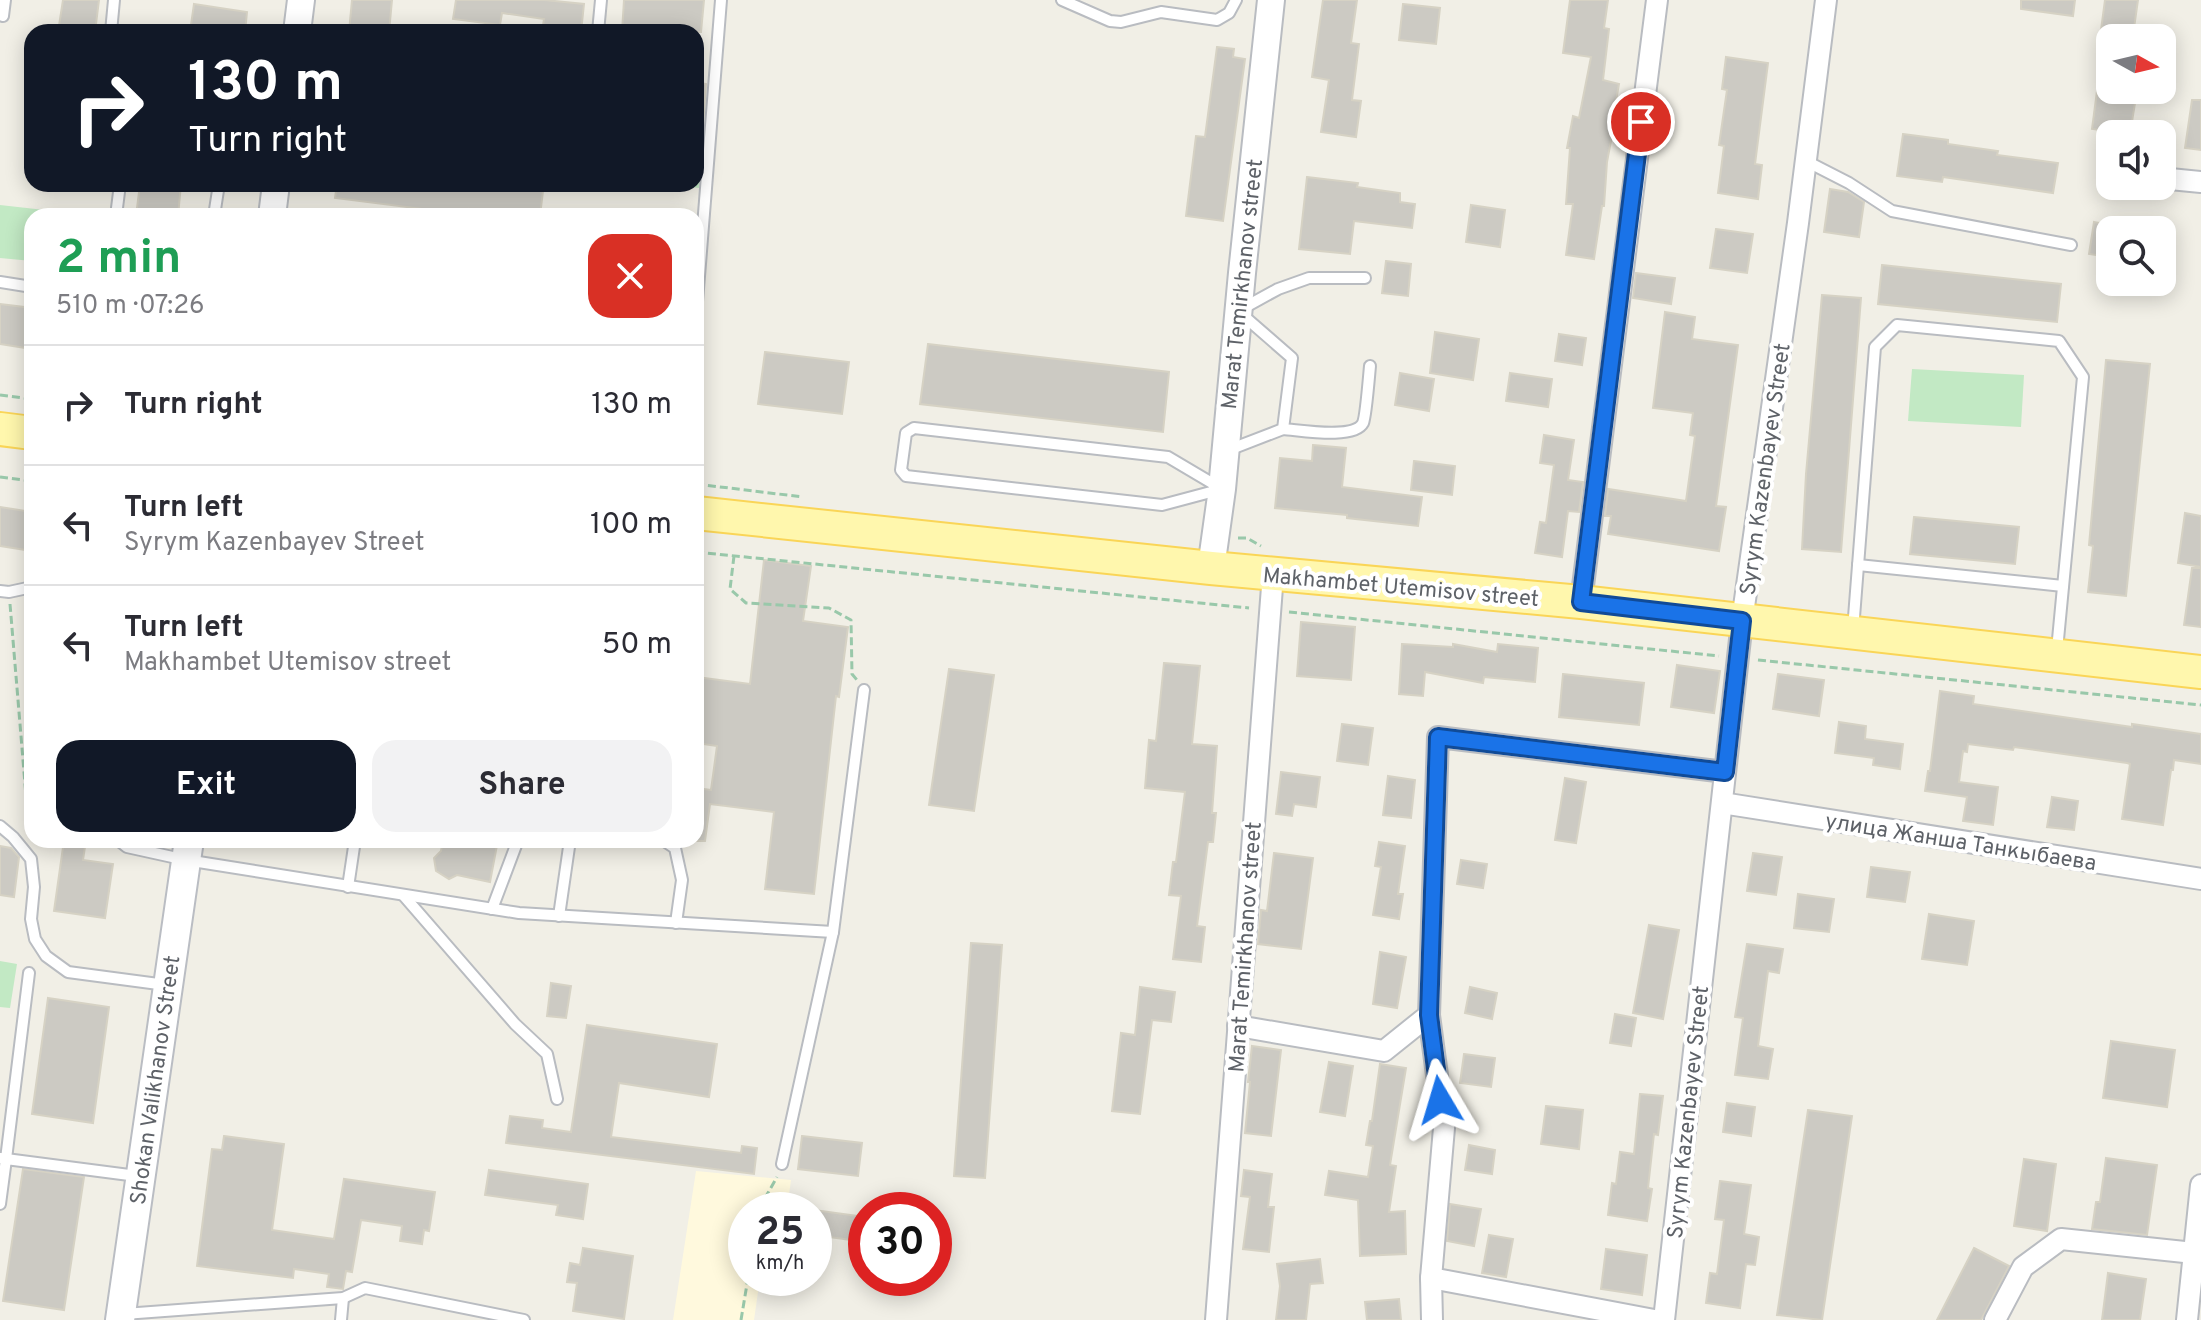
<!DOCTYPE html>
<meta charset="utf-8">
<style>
body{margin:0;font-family:Overpass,sans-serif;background:#f2f2f3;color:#2b2b33;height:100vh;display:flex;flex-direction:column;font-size:30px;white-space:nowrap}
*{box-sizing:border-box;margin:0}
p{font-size:26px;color:#7c7c81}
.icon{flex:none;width:44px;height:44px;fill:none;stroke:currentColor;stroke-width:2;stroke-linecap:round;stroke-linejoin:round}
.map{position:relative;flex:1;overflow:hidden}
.sheet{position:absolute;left:24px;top:208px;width:680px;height:640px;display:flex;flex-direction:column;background:#fff;border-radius:24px;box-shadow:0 4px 20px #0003}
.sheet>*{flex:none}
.hud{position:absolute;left:24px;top:24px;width:680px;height:168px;border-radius:24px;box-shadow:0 4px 20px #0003;background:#111827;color:#fff;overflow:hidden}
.needle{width:52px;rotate:98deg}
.tools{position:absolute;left:2096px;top:24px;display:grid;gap:16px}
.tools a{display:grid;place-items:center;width:80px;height:80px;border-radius:16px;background:#fff;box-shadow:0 4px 20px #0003;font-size:40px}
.speed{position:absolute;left:728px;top:1192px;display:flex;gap:16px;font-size:40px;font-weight:700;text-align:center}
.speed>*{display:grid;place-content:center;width:104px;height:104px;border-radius:50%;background:#fff;box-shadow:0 4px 20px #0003;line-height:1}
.speed small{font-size:20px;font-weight:400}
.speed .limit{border:12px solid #d22;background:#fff;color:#111}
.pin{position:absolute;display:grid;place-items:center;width:68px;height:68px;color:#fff;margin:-34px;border:4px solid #fff;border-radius:50%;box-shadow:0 2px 8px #0007}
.me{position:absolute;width:88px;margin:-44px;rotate:353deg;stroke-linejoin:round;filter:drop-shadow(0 0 6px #0008)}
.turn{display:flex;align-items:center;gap:28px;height:168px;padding:0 32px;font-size:36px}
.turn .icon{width:104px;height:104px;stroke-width:2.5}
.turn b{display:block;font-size:56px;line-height:68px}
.round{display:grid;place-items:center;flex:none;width:84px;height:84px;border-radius:24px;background:#f2f2f3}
.headline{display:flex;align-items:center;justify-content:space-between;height:136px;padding:0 32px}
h1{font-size:48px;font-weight:700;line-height:60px;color:#1e9e55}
.cta{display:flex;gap:16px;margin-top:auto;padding:16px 32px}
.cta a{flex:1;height:92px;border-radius:24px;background:#111827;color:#fff;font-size:32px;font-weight:700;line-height:92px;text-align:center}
.cta a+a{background:#f2f2f3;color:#2b2b33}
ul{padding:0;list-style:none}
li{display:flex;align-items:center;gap:24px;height:120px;padding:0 32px;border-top:2px solid #e1e1e2}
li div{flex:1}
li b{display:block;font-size:30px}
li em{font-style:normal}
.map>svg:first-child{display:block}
</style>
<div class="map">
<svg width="2201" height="1320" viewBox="0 0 2201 1320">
<rect width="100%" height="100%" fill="#f1efe6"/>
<!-- commercial -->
<polygon fill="#fff9dd" points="696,1171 791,1180 787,1210 746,1210 746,1278 760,1278 754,1320 673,1320"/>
<!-- green -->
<g fill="#c2e9c4">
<polygon points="696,134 705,135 699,188 667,184 696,184"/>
<polygon points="0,205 98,216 32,216 32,261 0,258"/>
<polygon points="1912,369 2024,375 2021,427 1908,421"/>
<polygon points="0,961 17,964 10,1008 0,1007"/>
</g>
<!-- building -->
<g fill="#cccac3" stroke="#d6d2c4" stroke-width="2">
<polygon points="63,0 99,0 95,32 58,32"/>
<polygon points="352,0 392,0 389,32 349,32"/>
<polygon points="456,0 545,0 584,4 581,32 542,32 544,19 502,13 500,25 453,19"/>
<polygon points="624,0 704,0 701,32 622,32"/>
<polygon points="1323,0 1357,0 1351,43 1359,44 1352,100 1361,101 1356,137 1321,132 1329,80 1312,77"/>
<polygon points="1570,0 1608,0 1604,28 1609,29 1603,80 1619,84 1612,124 1614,125 1607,162 1604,206 1602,206 1594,259 1566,255 1573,204 1566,204 1570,148 1567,148 1573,116 1579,118 1591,57 1563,53"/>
<polygon points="2021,0 2075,0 2073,16 2021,9"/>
<polygon points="2105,0 2138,0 2133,35 2101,30"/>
<polygon points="194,4 247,12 245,32 190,32"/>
<polygon points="1403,4 1440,8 1436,44 1399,40"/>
<polygon points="1217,47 1234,49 1233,57 1245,59 1223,221 1186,216 1196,136 1205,137"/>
<polygon points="1726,57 1768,63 1755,164 1762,165 1758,199 1718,193 1724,146 1719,145 1727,90 1722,89"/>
<polygon points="696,82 706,84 701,152 696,152"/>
<polygon points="2097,91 2136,97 2130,134 2092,129"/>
<polygon points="2192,100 2201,100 2201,150 2185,148"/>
<polygon points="1903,134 1948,140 1948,144 1998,151 1997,155 2058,163 2053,193 1943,177 1942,182 1897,176"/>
<polygon points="1307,177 1358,183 1357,187 1400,193 1400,202 1415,204 1412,228 1354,221 1350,254 1299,249"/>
<polygon points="140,184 181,184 178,216 136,216"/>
<polygon points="337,184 520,184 520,189 543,191 540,216 515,216 469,209 468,216 458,216 422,212 423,209 335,198"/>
<polygon points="1830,189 1848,192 1864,202 1859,237 1824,232"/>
<polygon points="1471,205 1505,210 1500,247 1466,242"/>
<polygon points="2094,222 2110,225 2110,257 2089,254"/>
<polygon points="1716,229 1753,234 1747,273 1710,268"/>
<polygon points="1386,261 1411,264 1408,296 1382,293"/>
<polygon points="1882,265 2061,284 2057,322 1878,304"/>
<polygon points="1636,273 1675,278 1671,304 1633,298"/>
<polygon points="1822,295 1861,298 1841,552 1802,549 1806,474"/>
<polygon points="0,304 32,308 32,349 0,344"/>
<polygon points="1665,312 1695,317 1692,339 1738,345 1716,506 1726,507 1719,551 1608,534 1611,516 1605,516 1608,489 1686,501 1695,436 1690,435 1693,413 1653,408"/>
<polygon points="1435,332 1479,339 1473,380 1430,373"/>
<polygon points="1559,334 1586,338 1582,365 1555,361"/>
<polygon points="928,344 1169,372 1163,432 920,404"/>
<polygon points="765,352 849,362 842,414 758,404"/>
<polygon points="2106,360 2150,364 2126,596 2088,592 2093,546 2089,545"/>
<polygon points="1400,373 1434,379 1429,411 1395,405"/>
<polygon points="1510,373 1552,379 1548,407 1506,401"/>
<polygon points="1544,435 1574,440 1568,480 1583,482 1579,512 1568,511 1562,557 1535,553 1540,522 1546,523 1554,465 1540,463"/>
<polygon points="1313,445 1346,448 1342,487 1422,497 1418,526 1347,518 1347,515 1275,508 1280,458 1312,461"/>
<polygon points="1414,461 1455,466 1452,495 1411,490"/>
<polygon points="0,507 32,512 32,551 0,546"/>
<polygon points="2185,513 2201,516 2201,567 2178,563"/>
<polygon points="1914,517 2019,527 2015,564 1910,554"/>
<polygon points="764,560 811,566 803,621 848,627 839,697 836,696 814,894 765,889 774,812 710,804 705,841 696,841 696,788 711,790 717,746 696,743 698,721 696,721 696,677 750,684"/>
<polygon points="2192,568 2201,568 2201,627 2184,625"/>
<polygon points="1301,622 1355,627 1351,680 1297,676"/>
<polygon points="1402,644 1453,647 1453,644 1497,652 1498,644 1538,648 1535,682 1484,677 1483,683 1425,672 1423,696 1399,694"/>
<polygon points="1164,663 1200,666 1192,744 1217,746 1212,813 1216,813 1213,842 1208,842 1197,926 1205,927 1201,962 1173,959 1181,896 1169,895 1173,862 1176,862 1185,792 1145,788 1149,740 1156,741"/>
<polygon points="1677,665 1720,671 1714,713 1671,707"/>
<polygon points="949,669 994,675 974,811 929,805"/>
<polygon points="1563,674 1644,683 1639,725 1559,717"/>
<polygon points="1778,674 1824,680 1819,716 1773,709"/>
<polygon points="1940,691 1974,696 1973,704 2132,727 2132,724 2201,734 2201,764 2174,760 2173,770 2171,770 2163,825 2122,819 2130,764 2127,763 2014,747 2013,750 1968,744 1967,752 1963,751 1959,782 1998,787 1993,825 1963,821 1967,797 1925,791 1928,771 1930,771"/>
<polygon points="1839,722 1866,726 1865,739 1903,744 1900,769 1873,765 1874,758 1835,753"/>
<polygon points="1342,724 1373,728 1368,765 1337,761"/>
<polygon points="1281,772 1320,777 1316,807 1294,804 1292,816 1276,814"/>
<polygon points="1388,776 1415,780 1411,818 1383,815"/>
<polygon points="1565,778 1586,782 1576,843 1555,840"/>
<polygon points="2052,797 2078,801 2074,830 2047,827"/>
<polygon points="64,840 86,840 83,860 113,864 105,918 54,911"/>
<polygon points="443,840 498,840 490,882 457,875 449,879 436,871 434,858 441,851"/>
<polygon points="1379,842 1405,846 1398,894 1403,894 1399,919 1373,915 1381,867 1375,866"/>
<polygon points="0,846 11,848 19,857 14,897 0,895"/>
<polygon points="1274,853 1313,858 1301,949 1258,944 1261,910 1267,911"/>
<polygon points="1753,853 1782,857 1776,895 1747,891"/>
<polygon points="1461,860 1487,864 1483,888 1457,884"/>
<polygon points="1871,867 1910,872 1905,902 1867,897"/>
<polygon points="1798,894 1834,899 1829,932 1794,928"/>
<polygon points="1929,914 1974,921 1967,965 1922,959"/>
<polygon points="1649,925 1679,930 1663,1019 1633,1013"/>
<polygon points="971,943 1002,945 985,1178 954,1176"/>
<polygon points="1747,944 1783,949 1779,973 1768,971 1758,1046 1773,1049 1768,1079 1735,1075 1743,1018 1735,1017"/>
<polygon points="1380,952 1406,957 1397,1008 1373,1004"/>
<polygon points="551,983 571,986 566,1018 547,1016"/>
<polygon points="1140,987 1175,992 1171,1022 1152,1020 1140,1114 1112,1111 1121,1033 1135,1035"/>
<polygon points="1470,987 1497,993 1492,1019 1465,1013"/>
<polygon points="48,998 109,1007 93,1123 32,1114"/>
<polygon points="1615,1014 1636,1018 1631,1046 1610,1043"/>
<polygon points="587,1025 717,1044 709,1097 619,1083 611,1137 741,1153 742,1146 757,1148 754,1174 506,1143 510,1116 543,1120 542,1128 571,1132"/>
<polygon points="2111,1041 2175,1050 2167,1107 2103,1098"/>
<polygon points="1252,1046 1281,1050 1271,1136 1245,1133 1250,1082 1248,1082"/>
<polygon points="1464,1054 1495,1058 1491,1087 1460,1083"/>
<polygon points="1329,1062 1353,1066 1345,1116 1320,1112"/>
<polygon points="1380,1064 1406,1068 1390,1165 1396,1166 1389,1212 1405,1211 1406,1254 1360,1256 1358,1200 1325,1195 1329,1171 1368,1177 1373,1146 1366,1145 1370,1121 1372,1121"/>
<polygon points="1640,1094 1663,1096 1658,1135 1654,1134 1648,1188 1652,1189 1647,1221 1608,1215 1612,1183 1616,1184 1620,1152 1634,1154"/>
<polygon points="1727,1103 1755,1107 1751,1136 1723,1132"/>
<polygon points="1546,1106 1583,1110 1579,1149 1541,1144"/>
<polygon points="1808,1110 1852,1116 1822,1320 1777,1315"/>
<polygon points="224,1136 284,1144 272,1230 334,1239 344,1179 435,1192 429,1231 424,1230 422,1244 400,1241 402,1226 361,1220 352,1272 346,1271 343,1289 327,1287 329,1274 294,1269 293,1278 197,1266 212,1149 222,1150"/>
<polygon points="802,1136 862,1143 858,1176 798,1169"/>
<polygon points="1469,1145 1495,1150 1492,1174 1465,1170"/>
<polygon points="2106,1158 2157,1165 2147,1235 2092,1229 2096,1202 2100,1202"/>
<polygon points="2024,1159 2056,1164 2047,1231 2014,1226"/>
<polygon points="23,1169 84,1177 64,1310 3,1301"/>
<polygon points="489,1170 588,1184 583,1219 556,1215 558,1205 485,1195"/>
<polygon points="1244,1170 1272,1174 1268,1207 1274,1207 1269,1252 1243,1249 1250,1197 1241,1196"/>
<polygon points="1720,1181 1751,1185 1744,1234 1759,1237 1755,1265 1746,1264 1740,1308 1706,1303 1710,1273 1717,1274 1724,1220 1715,1219"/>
<polygon points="1450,1204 1481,1209 1474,1246 1447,1241"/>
<polygon points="814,1210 866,1217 866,1242 814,1235"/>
<polygon points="1489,1235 1513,1239 1506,1277 1482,1273"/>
<polygon points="583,1248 633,1256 624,1319 573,1311 577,1283 567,1282 570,1263 580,1265"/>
<polygon points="1974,1248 2009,1266 1981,1320 1937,1320"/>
<polygon points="1606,1249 1647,1255 1642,1295 1601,1289"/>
<polygon points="1320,1259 1323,1283 1310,1284 1306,1320 1276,1320 1280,1286 1277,1264"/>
<polygon points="2108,1273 2146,1279 2140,1320 2102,1320"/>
<polygon points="1399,1299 1401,1320 1367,1320 1365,1302"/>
</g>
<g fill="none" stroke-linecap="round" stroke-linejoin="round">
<defs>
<g id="service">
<polyline points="1062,0 1110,21 1121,22 1161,12 1217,20 1229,13 1236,0"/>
<polyline points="0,15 3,16 5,0"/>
<polyline points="111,32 114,0"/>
<polyline points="598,32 601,0"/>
<polyline points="1806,161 1849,183 1892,211 2071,245"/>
<polyline points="116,216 120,184"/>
<polyline points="214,216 219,184"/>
<polyline points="0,282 32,287"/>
<polyline points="696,314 721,0"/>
<polygon points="914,428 1168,457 1222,489 1162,505 906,476 901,470 906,433"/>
<path d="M1283 429C1300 430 1354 440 1363 423 1366 416 1369 376 1370 366"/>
<polyline points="1226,451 1283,429 1292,358 1238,311 1278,289 1309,278 1365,278"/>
<polyline points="1858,565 2063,586"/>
<polyline points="0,591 9,592 32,587"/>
<polyline points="1853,630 1875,347 1897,325 2059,341 2083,377 2057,650"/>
<polyline points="0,826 13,837 31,859 34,887 31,919 35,939 46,956 68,972 166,985"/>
<polyline points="118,840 127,847 186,860 519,913 833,932 864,690"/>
<polyline points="663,840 675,848 682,880 676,923"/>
<polyline points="348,887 355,840"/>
<polyline points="404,896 515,1024 547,1054 557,1099"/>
<polyline points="492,909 518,840"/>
<polyline points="559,916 570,840"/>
<polyline points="0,1158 6,1159 29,973"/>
<polyline points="782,1164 833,932"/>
<polyline points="0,1204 6,1159 137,1176"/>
<polyline points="124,1314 343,1298 365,1288 524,1320"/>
<polyline points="341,1320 343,1298"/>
</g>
<g id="minor">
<polyline points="2170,179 2201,182"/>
<polyline points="1581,602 1657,0"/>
<polyline points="1722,803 2201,879"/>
<polyline points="1238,1026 1384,1051 1429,1015"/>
<polyline points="1431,1278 1654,1320"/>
<polyline points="1216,1320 1273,574"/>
<polyline points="1432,1320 1431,1278 1444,1128 1429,1015 1438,737 1725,772"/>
<polyline points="1664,1320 1742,621 1798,223 1826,0"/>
<polyline points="1995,1320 2023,1267 2061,1239 2194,1253"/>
<polyline points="2187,1320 2201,1185"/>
</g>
<g id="tertiary">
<polyline points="297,32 301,0"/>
<polyline points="272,216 276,184"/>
<polyline points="1211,568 1222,489 1242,273 1271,0"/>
</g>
<polyline id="secondary" points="120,1320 189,840"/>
<g id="primary">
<polyline points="0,429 32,433"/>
<polyline points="696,513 1211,568 1581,602 2201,672"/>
</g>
</defs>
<!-- service casing -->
<use href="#service" stroke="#b9bcc1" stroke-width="14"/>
<!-- minor casing -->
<use href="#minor" stroke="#b9bcc1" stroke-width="24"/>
<!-- tertiary casing -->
<use href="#tertiary" stroke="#b9bcc1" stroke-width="30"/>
<!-- secondary casing -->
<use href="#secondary" stroke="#babdc3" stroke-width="32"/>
<!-- primary casing -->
<use href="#primary" stroke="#fad557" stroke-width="36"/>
<!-- path -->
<g stroke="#99c8aa" stroke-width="3" stroke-dasharray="8 4" stroke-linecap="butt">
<polyline points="0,395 32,399"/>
<polyline points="0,477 32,481"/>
<polyline points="696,484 803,497"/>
<polyline points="1238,538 1247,538 1261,546"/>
<polyline points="696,552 1249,608"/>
<polyline points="734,556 730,589 746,603 829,608 851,620 852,674 857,680"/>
<polyline points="10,604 29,832"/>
<polyline points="1289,612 1719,656"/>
<polyline points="1758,660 2201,705"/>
<polyline points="762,1210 765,1198 777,1177"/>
<polyline points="741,1320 748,1278"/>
</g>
<!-- service -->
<use href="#service" stroke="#fff" stroke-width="10"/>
<!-- minor -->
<use href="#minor" stroke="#fff" stroke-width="20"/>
<!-- tertiary -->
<use href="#tertiary" stroke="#fff" stroke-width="26"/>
<!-- secondary -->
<use href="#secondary" stroke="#fff" stroke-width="28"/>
<!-- primary -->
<use href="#primary" stroke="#fff7ad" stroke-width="32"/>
</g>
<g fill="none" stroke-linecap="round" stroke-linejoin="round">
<defs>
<polyline id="route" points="1440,1100 1429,1015 1438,737 1725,772 1742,621 1581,602 1641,122"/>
</defs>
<!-- route casing -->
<use href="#route" stroke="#114b97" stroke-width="20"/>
<!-- route -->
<use href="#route" stroke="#1a73e8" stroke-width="14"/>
</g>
<g text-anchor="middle" stroke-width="8" stroke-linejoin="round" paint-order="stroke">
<!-- street labels -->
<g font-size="22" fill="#5e6268" stroke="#fff">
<text transform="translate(1241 284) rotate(-84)" y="8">Marat Temirkhanov street</text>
<text transform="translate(1764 469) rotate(-82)" y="8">Syrym Kazenbayev Street</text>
<text transform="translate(1401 586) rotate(5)" y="8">Makhambet Utemisov street</text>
<text transform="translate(1961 841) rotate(9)" y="8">улица Жанша Танкыбаева</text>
<text transform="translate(1244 947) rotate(-86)" y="8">Marat Temirkhanov street</text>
<text transform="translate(154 1080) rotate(-82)" y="8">Shokan Valikhanov Street</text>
<text transform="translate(1687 1112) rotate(-84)" y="8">Syrym Kazenbayev Street</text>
</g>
</g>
</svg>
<div class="tools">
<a><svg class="needle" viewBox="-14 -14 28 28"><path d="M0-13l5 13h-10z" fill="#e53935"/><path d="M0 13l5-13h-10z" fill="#7c7c81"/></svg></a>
<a><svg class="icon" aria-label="sound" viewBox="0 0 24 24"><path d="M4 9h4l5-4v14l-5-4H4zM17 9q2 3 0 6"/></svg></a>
<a><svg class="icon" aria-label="search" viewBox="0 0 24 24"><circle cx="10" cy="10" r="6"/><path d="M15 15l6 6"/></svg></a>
</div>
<div class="speed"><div>25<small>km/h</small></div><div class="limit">30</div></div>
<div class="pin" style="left:1641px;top:122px;background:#d93025"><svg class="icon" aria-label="arrive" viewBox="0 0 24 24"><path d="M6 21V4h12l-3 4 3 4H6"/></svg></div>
<svg class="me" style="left:1440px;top:1100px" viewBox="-20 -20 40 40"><path d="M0-17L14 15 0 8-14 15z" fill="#1a73e8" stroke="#fff" stroke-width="4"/></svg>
<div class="hud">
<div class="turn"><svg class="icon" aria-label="right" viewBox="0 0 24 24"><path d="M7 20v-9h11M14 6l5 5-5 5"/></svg><div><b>130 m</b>Turn right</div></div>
</div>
<section class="sheet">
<div class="headline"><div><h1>2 min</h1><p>510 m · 07:26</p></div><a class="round" style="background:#d93025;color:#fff"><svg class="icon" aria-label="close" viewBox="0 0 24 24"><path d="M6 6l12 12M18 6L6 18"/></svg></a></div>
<ul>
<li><svg class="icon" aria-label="right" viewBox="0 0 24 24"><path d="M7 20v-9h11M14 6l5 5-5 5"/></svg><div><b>Turn right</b></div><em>130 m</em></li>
<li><svg class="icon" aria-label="left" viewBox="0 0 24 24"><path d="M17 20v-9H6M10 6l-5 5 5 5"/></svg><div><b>Turn left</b><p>Syrym Kazenbayev Street</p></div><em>100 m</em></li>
<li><svg class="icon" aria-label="left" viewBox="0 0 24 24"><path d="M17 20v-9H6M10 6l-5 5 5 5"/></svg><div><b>Turn left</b><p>Makhambet Utemisov street</p></div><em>50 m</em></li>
</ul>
<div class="cta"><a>Exit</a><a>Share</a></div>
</section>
</div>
